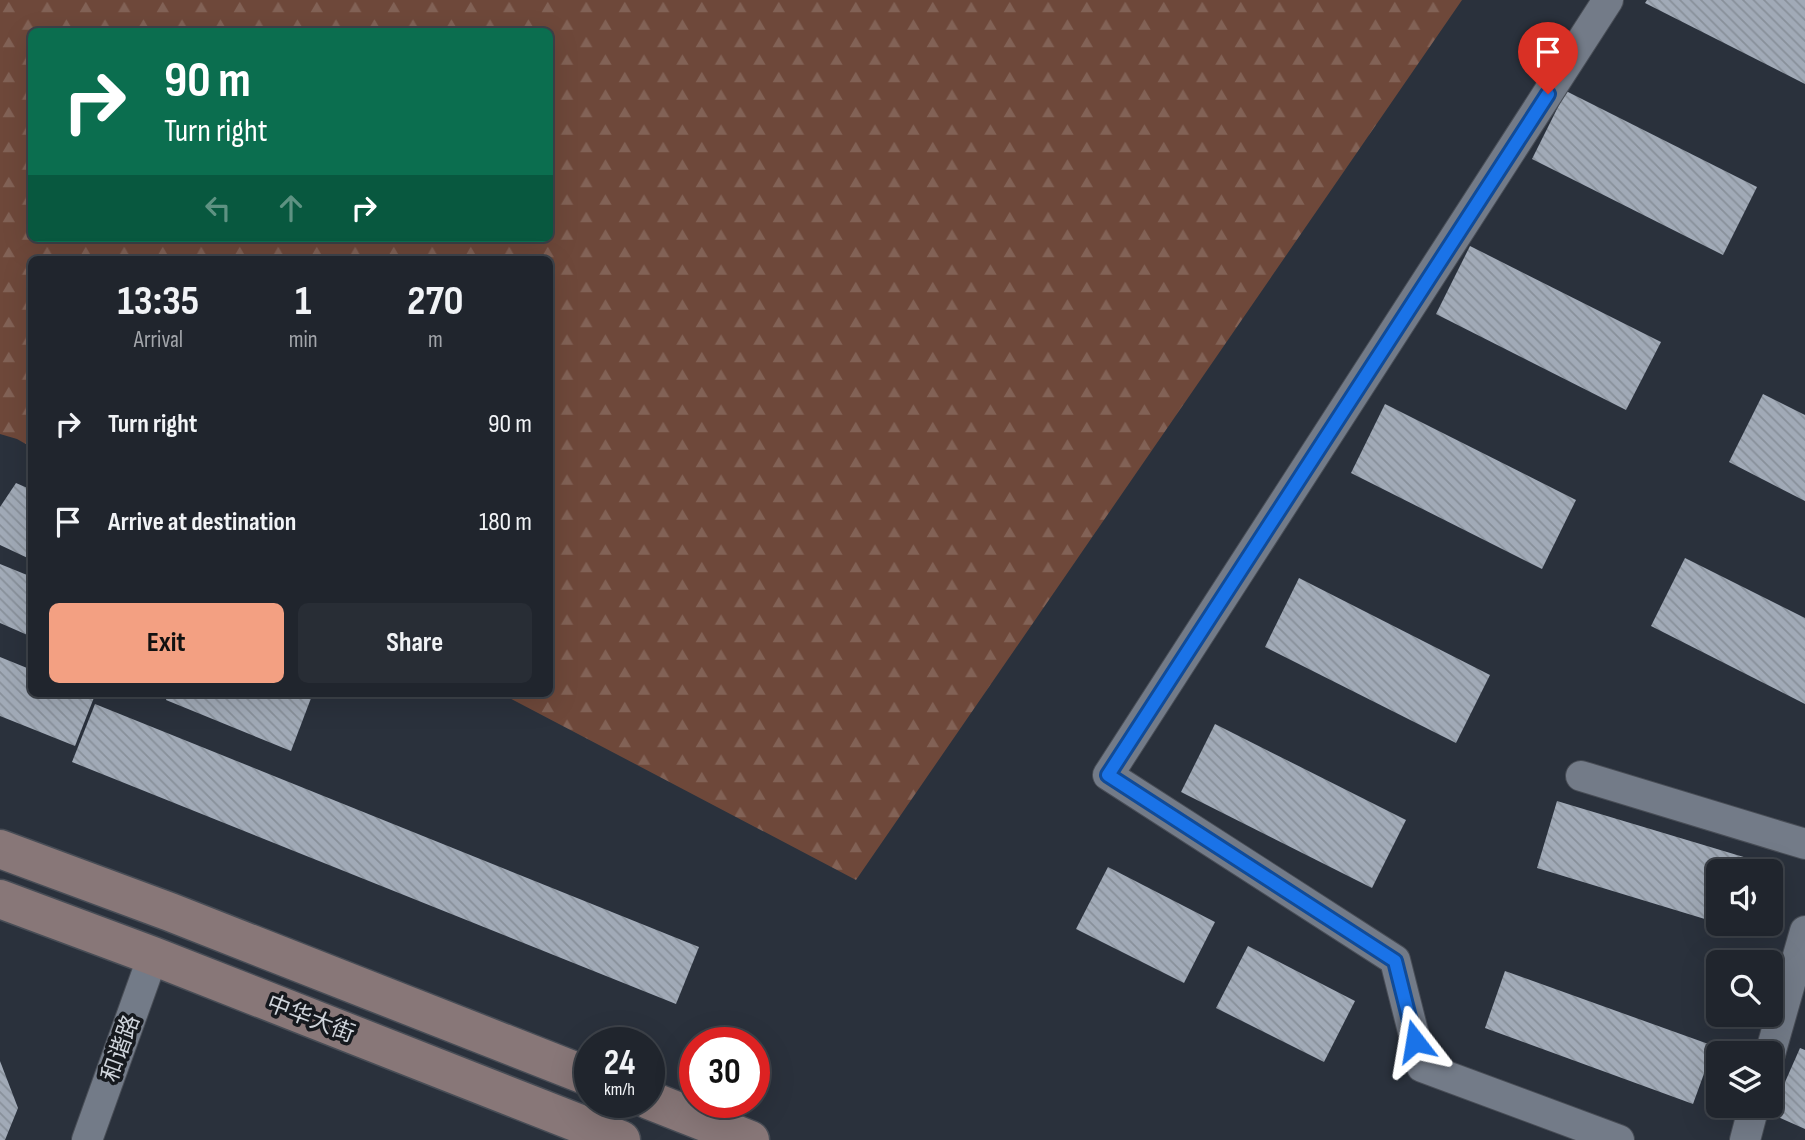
<!DOCTYPE html>
<meta charset="utf-8">
<style>
body{margin:0;font-family:"Sofia Sans Condensed","Noto Sans SC",sans-serif;background:#282d35;color:#f1f3f6;height:100vh;display:flex;flex-direction:column;font-size:26px;white-space:nowrap}
*{box-sizing:border-box;margin:0}
p{font-size:23px;color:#a2a5aa}
.icon{flex:none;width:38px;height:38px;fill:none;stroke:currentColor;stroke-width:2;stroke-linecap:round;stroke-linejoin:round}
.map{position:relative;flex:1;overflow:hidden}
.drawer{position:absolute;left:28px;top:256px;width:525px;height:441px;display:flex;flex-direction:column;background:#20252d;border-radius:10px;box-shadow:0 7px 28px #0002,0 0 0 2px #3d4249}
.drawer>*{flex:none}
.top-card{position:absolute;left:28px;top:28px;width:525px;height:214px;border-radius:10px;box-shadow:0 7px 28px #0002,0 0 0 2px #3d4249;background:#0b6e4f;color:#fff;overflow:hidden}
.controls{position:absolute;left:1706px;top:859px;display:grid;gap:14px}
.controls a{display:grid;place-items:center;width:77px;height:77px;border-radius:10px;background:#20252d;box-shadow:0 7px 28px #0002,0 0 0 2px #3d4249;font-size:35px}
.speed{position:absolute;left:574px;top:1027px;display:flex;gap:14px;font-size:35px;font-weight:700;text-align:center}
.speed>*{display:grid;place-content:center;width:91px;height:91px;border-radius:50%;background:#20252d;box-shadow:0 7px 28px #0002,0 0 0 2px #3d4249;line-height:1}
.speed small{font-size:18px;font-weight:400}
.speed .limit{border:10px solid #d22;background:#fff;color:#111}
.pin{position:absolute;display:grid;place-items:center;width:60px;height:60px;color:#fff;margin:-72px -30px;border-radius:50% 50% 50% 0;rotate:-45deg;box-shadow:0 0 7px #0007}
.pin .icon{rotate:45deg}
.me{position:absolute;width:77px;margin:-38px;rotate:346deg;stroke-linejoin:round;filter:drop-shadow(0 0 5px #0008)}
.turn{display:flex;align-items:center;gap:24px;height:147px;padding:0 21px;font-size:32px}
.turn .icon{width:91px;height:91px;stroke-width:2.5}
.turn b{display:block;font-size:49px;line-height:60px}
.lanes{display:flex;align-items:center;height:66px;padding:0 21px;background:#0003;justify-content:center;gap:35px;direction:ltr}
.lanes .off{opacity:.35}
.eta{display:flex;justify-content:space-evenly;align-items:center;height:119px;text-align:center}
.eta b{font-size:42px;font-weight:700;line-height:49px}
.cta{display:flex;gap:14px;margin-top:auto;padding:14px 21px}
.cta a{flex:1;height:80px;border-radius:10px;background:#f3a082;color:#111;font-size:28px;font-weight:700;line-height:80px;text-align:center}
.cta a+a{background:#282d35;color:#f1f3f6}
ul{padding:0;list-style:none}
li{display:flex;align-items:center;gap:21px;height:98px;padding:0 21px}
li div{flex:1}
li b{display:block;font-size:26px}
li em{font-style:normal}
.map>svg:first-child{display:block}
</style>
<div class="map">
<svg width="1805" height="1140" viewBox="0 0 1805 1140">
<defs>
<pattern id="forest-firs" width="22" height="20" patternUnits="userSpaceOnUse" patternTransform="scale(1.75)"><rect width="22" height="20" fill="#6e483a"/><path d="M5 1l3.5 6h-7zM16 11l3.5 6h-7z" fill="#826256"/></pattern>
<pattern id="building-back-hatch" width="6" height="6" patternUnits="userSpaceOnUse" patternTransform="scale(1.75)"><rect width="6" height="6" fill="#a1aab7"/><path d="M-1 5l2 2M0 0l6 6M5-1l2 2" fill="none" stroke="#88909a"/></pattern>
</defs>
<rect width="100%" height="100%" fill="#2a313c"/>
<!-- forest -->
<path fill="url(#forest-firs)" fill-rule="evenodd" d="M0 0H1462L856 880 500 693H550V259H32L31 447 17 439 0 434ZM32 32H550V238H32Z"/>
<!-- building -->
<g fill="url(#building-back-hatch)">
<polygon points="1647,0 1805,0 1805,84 1645,3"/>
<polygon points="1566,91 1757,187 1723,255 1532,159"/>
<polygon points="1470,246 1661,342 1626,410 1436,314"/>
<polygon points="1763,394 1805,415 1805,501 1729,462"/>
<polygon points="1385,404 1576,500 1542,569 1351,473"/>
<polygon points="16,483 32,490 32,560 0,545 0,507"/>
<polygon points="1685,558 1805,618 1805,704 1651,626"/>
<polygon points="0,564 32,577 32,637 0,623"/>
<polygon points="1299,578 1490,675 1456,743 1265,647"/>
<polygon points="0,657 32,670 32,693 91,693 95,695 75,746 0,716"/>
<polygon points="168,693 313,693 291,751 166,700"/>
<polygon points="95,704 699,947 676,1004 72,762"/>
<polygon points="1215,724 1406,820 1372,888 1181,792"/>
<polygon points="1557,801 1777,867 1772,885 1771,872 1718,872 1718,923 1537,868"/>
<polygon points="1108,867 1215,922 1184,983 1076,929"/>
<polygon points="1725,924 1760,924 1757,934"/>
<polygon points="1248,946 1355,1001 1324,1062 1216,1008"/>
<polygon points="1505,971 1714,1046 1693,1104 1485,1028"/>
<polygon points="1800,1048 1805,1050 1805,1129 1771,1114"/>
<polygon points="0,1061 18,1108 5,1140 0,1140"/>
</g>
<g fill="none" stroke-linecap="round" stroke-linejoin="round">
<defs>
<g id="street">
<polyline points="1608,0 1108,775 1395,960 1422,1067 1619,1140"/>
<polyline points="1581,776 1805,844"/>
<polyline points="1770,1054 1805,931"/>
<polyline points="87,1140 153,956"/>
<polyline points="1745,1140 1754,1106"/>
</g>
<g id="secondary">
<polyline points="0,849 170,912 590,1077"/>
<polyline points="0,899 153,956 621,1140"/>
<polyline points="649,1100 750,1140"/>
</g>
</defs>
<!-- street casing -->
<use href="#street" stroke="#484d56" stroke-width="32"/>
<!-- secondary casing -->
<use href="#secondary" stroke="#484d56" stroke-width="41"/>
<!-- street -->
<use href="#street" stroke="#737b88" stroke-width="30"/>
<!-- secondary -->
<use href="#secondary" stroke="#887778" stroke-width="38"/>
</g>
<g fill="none" stroke-linecap="round" stroke-linejoin="round">
<defs>
<polyline id="route" points="1415,1041 1395,961 1108,775 1548,94"/>
</defs>
<!-- route casing -->
<use href="#route" stroke="#114b97" stroke-width="18"/>
<!-- route -->
<use href="#route" stroke="#1a73e8" stroke-width="12"/>
</g>
<g text-anchor="middle" stroke-width="7" stroke-linejoin="round" paint-order="stroke">
<!-- street labels -->
<g font-size="23" fill="#cfd4db" stroke="#16191e">
<text transform="translate(311 1018) rotate(21)" y="8">中华大街</text>
<text transform="translate(120 1048) rotate(-70)" y="8">和谐路</text>
</g>
</g>
</svg>
<div class="controls">
<a><svg class="icon" aria-label="sound" viewBox="0 0 24 24"><path d="M4 9h4l5-4v14l-5-4H4zM17 9q2 3 0 6"/></svg></a>
<a><svg class="icon" aria-label="search" viewBox="0 0 24 24"><circle cx="10" cy="10" r="6"/><path d="M15 15l6 6"/></svg></a>
<a><svg class="icon" aria-label="layers" viewBox="0 0 24 24"><path d="M12 4l9 5-9 5-9-5zM3 14l9 5 9-5"/></svg></a>
</div>
<div class="speed"><div>24<small>km/h</small></div><div class="limit">30</div></div>
<div class="pin" style="left:1548px;top:94px;background:#d93025"><svg class="icon" aria-label="arrive" viewBox="0 0 24 24"><path d="M6 21V4h12l-3 4 3 4H6"/></svg></div>
<svg class="me" style="left:1415px;top:1041px" viewBox="-20 -20 40 40"><path d="M0-17L14 15 0 8-14 15z" fill="#1a73e8" stroke="#fff" stroke-width="4"/></svg>
<div class="top-card">
<div class="turn"><svg class="icon" aria-label="right" viewBox="0 0 24 24"><path d="M7 20v-9h11M14 6l5 5-5 5"/></svg><div><b>90 m</b>Turn right</div></div>
<div class="lanes"><svg class="icon off" aria-label="left" viewBox="0 0 24 24"><path d="M17 20v-9H6M10 6l-5 5 5 5"/></svg><svg class="icon off" aria-label="ahead" viewBox="0 0 24 24"><path d="M12 20V5M6 11l6-6 6 6"/></svg><svg class="icon" aria-label="right" viewBox="0 0 24 24"><path d="M7 20v-9h11M14 6l5 5-5 5"/></svg></div>
</div>
<section class="drawer">
<div class="eta">
<div><b>13:35</b><p>Arrival</p></div>
<div><b>1</b><p>min</p></div>
<div><b>270</b><p>m</p></div>
</div>
<ul>
<li><svg class="icon" aria-label="right" viewBox="0 0 24 24"><path d="M7 20v-9h11M14 6l5 5-5 5"/></svg><div><b>Turn right</b></div><em>90 m</em></li>
<li><svg class="icon" aria-label="arrive" viewBox="0 0 24 24"><path d="M6 21V4h12l-3 4 3 4H6"/></svg><div><b>Arrive at destination</b></div><em>180 m</em></li>
</ul>
<div class="cta"><a>Exit</a><a>Share</a></div>
</section>
</div>
